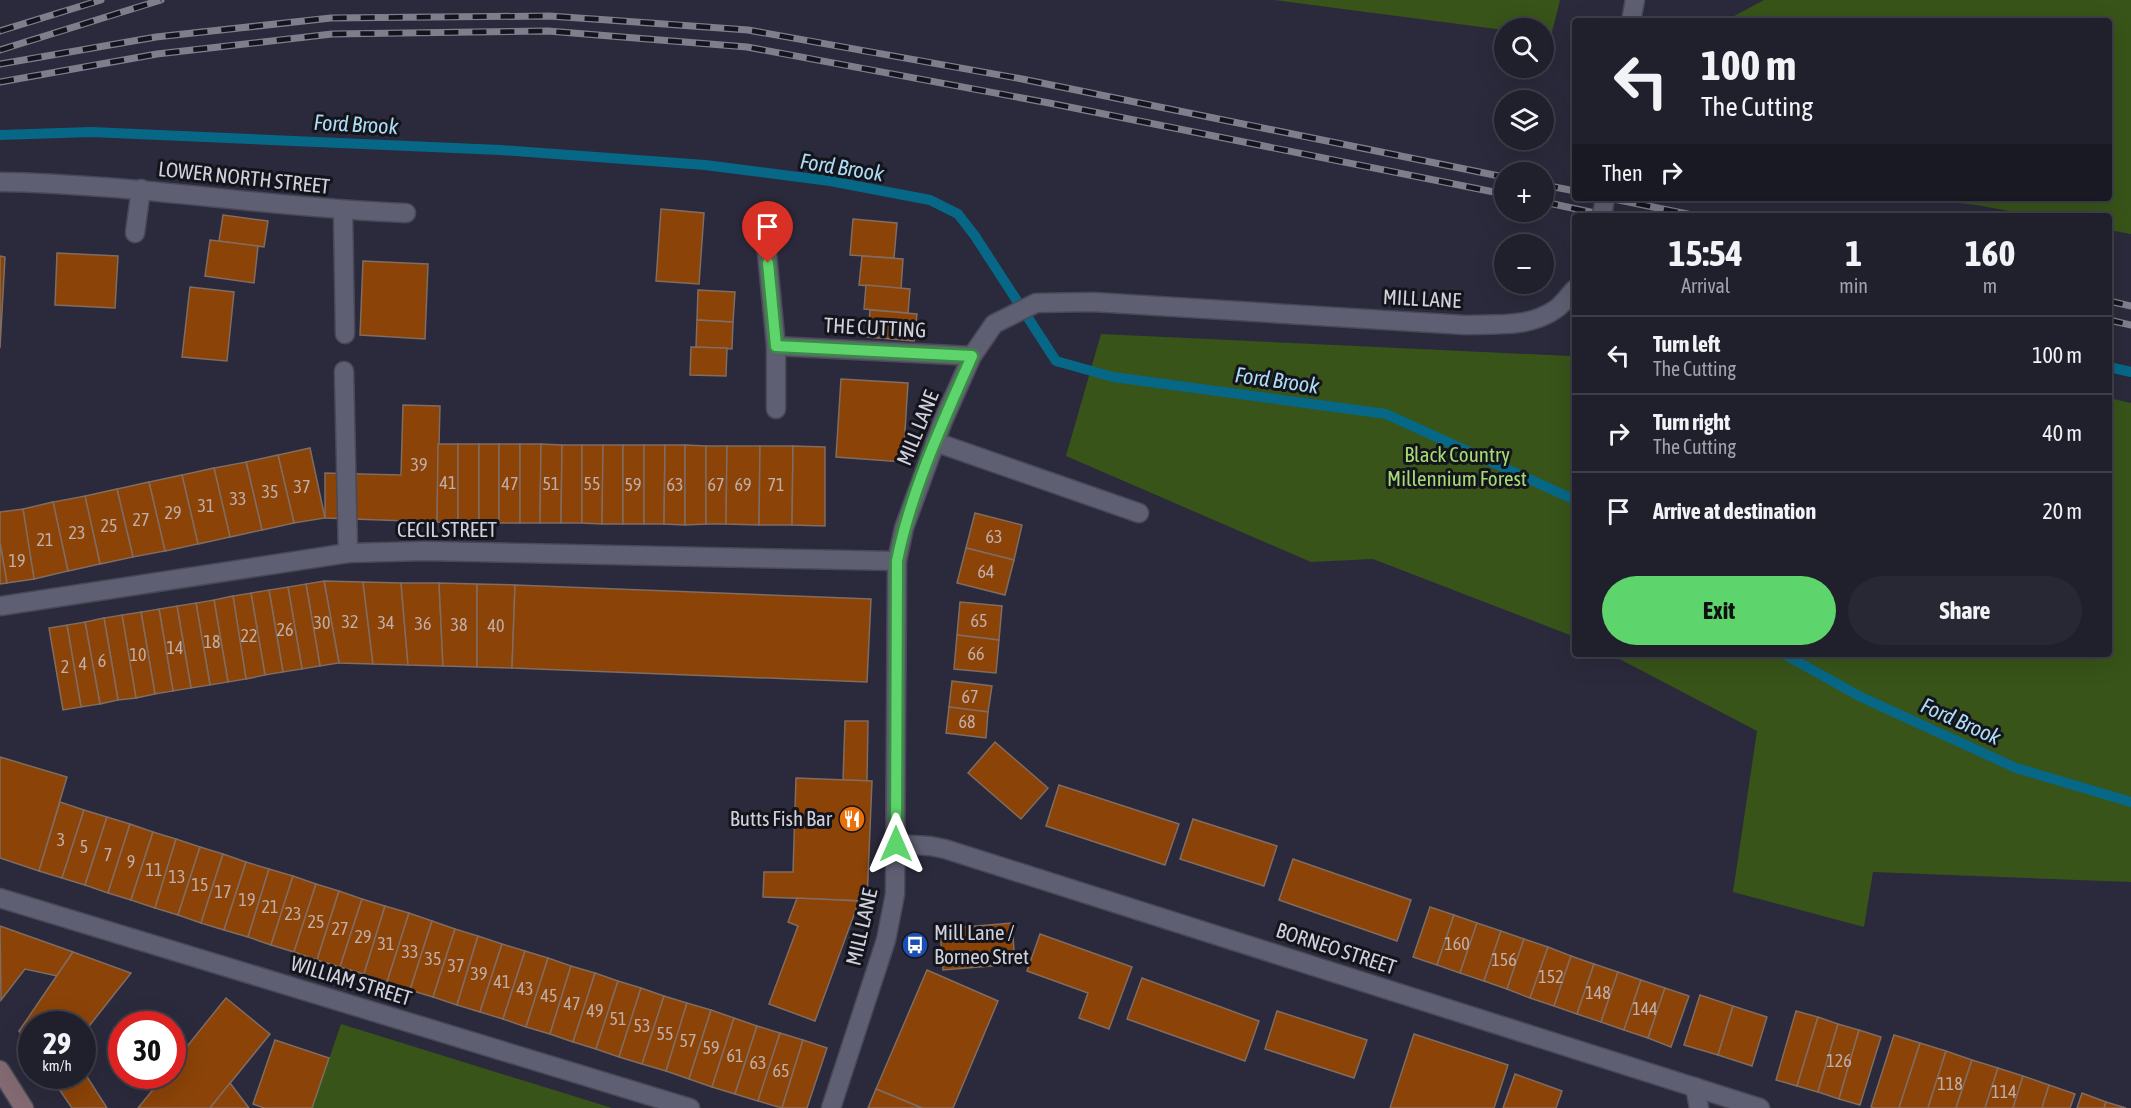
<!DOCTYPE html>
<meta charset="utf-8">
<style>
body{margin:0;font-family:"Asap Condensed",sans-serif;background:#282835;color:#f1f3f6;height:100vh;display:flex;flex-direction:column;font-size:22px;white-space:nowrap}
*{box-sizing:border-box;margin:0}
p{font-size:20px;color:#a2a3aa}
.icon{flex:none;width:33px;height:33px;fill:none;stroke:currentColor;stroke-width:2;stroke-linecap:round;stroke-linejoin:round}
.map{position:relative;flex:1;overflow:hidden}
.drawer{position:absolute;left:1572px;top:213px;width:540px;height:444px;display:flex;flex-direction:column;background:#20202d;border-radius:6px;box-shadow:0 6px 24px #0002,0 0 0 2px #3d3e49}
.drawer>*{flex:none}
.banner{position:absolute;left:1572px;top:18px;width:540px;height:183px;border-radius:6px;box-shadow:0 6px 24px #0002,0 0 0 2px #3d3e49;background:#20202d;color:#f1f3f6;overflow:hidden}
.buttons{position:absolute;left:1494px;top:18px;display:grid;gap:12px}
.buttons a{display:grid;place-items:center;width:60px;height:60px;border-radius:50%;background:#20202d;box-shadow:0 6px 24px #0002,0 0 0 2px #3d3e49;font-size:30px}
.speed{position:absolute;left:18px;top:1011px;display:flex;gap:12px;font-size:30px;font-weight:700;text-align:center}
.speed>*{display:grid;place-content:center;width:78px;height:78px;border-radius:50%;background:#20202d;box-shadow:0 6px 24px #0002,0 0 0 2px #3d3e49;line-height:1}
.speed small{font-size:15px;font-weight:400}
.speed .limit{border:9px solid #d22;background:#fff;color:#111}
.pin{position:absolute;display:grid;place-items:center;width:51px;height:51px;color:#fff;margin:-62px -26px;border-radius:50% 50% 50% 0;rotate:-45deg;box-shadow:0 0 6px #0007}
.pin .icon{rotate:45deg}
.me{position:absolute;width:66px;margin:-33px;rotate:0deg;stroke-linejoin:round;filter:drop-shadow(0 0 4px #0008)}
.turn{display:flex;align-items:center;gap:21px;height:126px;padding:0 30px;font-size:27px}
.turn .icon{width:78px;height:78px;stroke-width:2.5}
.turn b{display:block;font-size:42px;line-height:51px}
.then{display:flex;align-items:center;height:57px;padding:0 30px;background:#0003;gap:12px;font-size:22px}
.eta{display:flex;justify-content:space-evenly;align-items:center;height:102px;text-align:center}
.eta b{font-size:36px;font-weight:700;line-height:42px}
.button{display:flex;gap:12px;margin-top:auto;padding:12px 30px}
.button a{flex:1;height:69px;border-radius:36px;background:#5ed56c;color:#111;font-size:24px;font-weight:700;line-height:69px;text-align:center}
.button a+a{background:#282835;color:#f1f3f6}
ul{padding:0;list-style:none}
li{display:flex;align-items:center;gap:18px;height:78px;padding:0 30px;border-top:2px solid #3d3e49}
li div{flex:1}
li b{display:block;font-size:22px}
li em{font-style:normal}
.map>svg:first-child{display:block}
</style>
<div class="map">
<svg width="2131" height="1108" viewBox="0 0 2131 1108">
<rect width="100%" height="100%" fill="#2a2a3c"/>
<!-- green -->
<g fill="#385419">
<polygon points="1274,0 1560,0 1551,36 1544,35 1544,28 1504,28 1504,30"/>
<polygon points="1764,0 2131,0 2131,234 2109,230 2109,216 2035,216 1977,205 1914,198 2109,198 2109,21 1725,21"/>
<polygon points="1101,334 1570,356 1575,353 1575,637 1373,559 1311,562 1066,456"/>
<polygon points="2109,398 2131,403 2131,882 1873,872 1864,927 1733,892 1757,731 1610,654 2109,654"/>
<polygon points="341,1024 612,1108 312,1108"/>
</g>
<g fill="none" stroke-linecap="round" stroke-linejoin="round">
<!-- stream -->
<g stroke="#076787" stroke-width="10">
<polyline points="0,135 91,132 500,150 705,165 830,181 930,200 958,214 975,236 1056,361 1113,377 1386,414 1575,500"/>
<polyline points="2109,367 2131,372"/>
<polyline points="1784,654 1859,696 2016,768 2131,802"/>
</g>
</g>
<!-- building -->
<g fill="#8b4308" stroke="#806c60" stroke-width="1.5">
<polygon points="661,209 704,213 699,284 656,281"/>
<polygon points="223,215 268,221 264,247 219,241"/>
<polygon points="853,219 897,223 894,258 850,255"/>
<polygon points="210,240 258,246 254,283 205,276"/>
<polygon points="57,253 118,256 115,308 55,305"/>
<polygon points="0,256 5,257 0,348"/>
<polygon points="862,256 903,259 901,289 859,285"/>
<polygon points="363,261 428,264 425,339 360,335"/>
<polygon points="866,285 910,289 908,313 864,309"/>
<polygon points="190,287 234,292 227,361 182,357"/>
<polygon points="698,290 735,292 733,322 697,320"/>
<polygon points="870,310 917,314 914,341 868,337"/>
<polygon points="697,320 733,322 732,349 696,347"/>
<polygon points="691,347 727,348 726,376 690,375"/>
<polygon points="841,379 908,383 903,462 836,457"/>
<polygon points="403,405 440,406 437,522 325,518 325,473 401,475"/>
<polygon points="438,444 458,444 458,523 437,522"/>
<rect x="458" y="444" width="21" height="79"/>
<rect x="479" y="444" width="20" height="79"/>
<rect x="499" y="444" width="21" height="79"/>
<polygon points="520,444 541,444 540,523 520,523"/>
<polygon points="541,444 562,445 561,523 540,523"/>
<polygon points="562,445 582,445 582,523 561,523"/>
<polygon points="582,445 603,445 602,524 582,523"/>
<polygon points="603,445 623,445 623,524 602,524"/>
<rect x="623" y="445" width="21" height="79"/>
<polygon points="644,445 665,445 664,524 644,524"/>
<polygon points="665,445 685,445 685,525 664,524"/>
<polygon points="685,445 706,446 706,524 685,525"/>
<polygon points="706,446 727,446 726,524 706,524"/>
<polygon points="727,446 760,446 759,525 726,524"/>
<polygon points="760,446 793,446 792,525 759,525"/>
<polygon points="793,446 825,447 825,526 792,525"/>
<polygon points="310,448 325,518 294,523 278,455"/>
<polygon points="278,455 294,523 262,530 246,462"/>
<polygon points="246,462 262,530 230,537 214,468"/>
<polygon points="214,468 230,537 198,544 182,475"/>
<polygon points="182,475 198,544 165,551 149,482"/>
<polygon points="149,482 165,551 133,557 117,489"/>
<polygon points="117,489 133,557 100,564 85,496"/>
<polygon points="85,496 100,564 68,571 53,502"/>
<polygon points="53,502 68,571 34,579 23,509"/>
<polygon points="23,509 34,579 7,583 0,543 0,512"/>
<polygon points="975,513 1022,525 1014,560 966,548"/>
<polygon points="0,543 7,583 0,584"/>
<polygon points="966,548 1014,560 1005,595 957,583"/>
<polygon points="324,581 363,582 373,664 339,663"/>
<polygon points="324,581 339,663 320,666 306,584"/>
<polygon points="363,582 401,583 408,665 373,664"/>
<polygon points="401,583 439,583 443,666 408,665"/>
<polygon points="439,583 477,584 477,667 443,666"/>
<polygon points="306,584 320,666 302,669 288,587"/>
<polygon points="477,584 515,585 512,668 477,667"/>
<polygon points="515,585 871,599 867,682 512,668"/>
<polygon points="288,587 302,669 283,672 269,590"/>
<polygon points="269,590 283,672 265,675 251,593"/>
<polygon points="251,593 265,675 246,679 233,596"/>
<polygon points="233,596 246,679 228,682 214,600"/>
<polygon points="214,600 228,682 210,685 196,603"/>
<polygon points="960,602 1002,606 999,640 957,635"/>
<polygon points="196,603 210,685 191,688 177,606"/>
<polygon points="177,606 191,688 173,691 159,609"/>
<polygon points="159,609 173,691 155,694 141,612"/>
<polygon points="141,612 155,694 136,698 122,615"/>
<polygon points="122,615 136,698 118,700 104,618"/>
<polygon points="104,618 118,700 100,704 85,622"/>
<polygon points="85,622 100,704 81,707 67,625"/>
<polygon points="67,625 81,707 63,710 49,628"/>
<polygon points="957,635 999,640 996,673 954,669"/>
<polygon points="952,681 992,686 988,712 949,707"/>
<polygon points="949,707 988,712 986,738 946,733"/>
<polygon points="845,721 868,721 867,781 843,780"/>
<polygon points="995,742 1048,788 1021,819 968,773"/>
<polygon points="0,757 67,777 39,871 0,858"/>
<polygon points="796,778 872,781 867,901 763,897 764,872 793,872"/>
<polygon points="1059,785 1179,824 1165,865 1046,826"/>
<polygon points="60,802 84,810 62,878 39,871"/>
<polygon points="84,810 107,817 85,885 62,878"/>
<polygon points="107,817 130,824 108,893 85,885"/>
<polygon points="1193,819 1277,846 1264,886 1180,859"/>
<polygon points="130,824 153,832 131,900 108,893"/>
<polygon points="153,832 176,839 155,908 131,900"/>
<polygon points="176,839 200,847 178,915 155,908"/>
<polygon points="200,847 223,854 201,923 178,915"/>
<polygon points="223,854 246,862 224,930 201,923"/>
<polygon points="1293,859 1411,900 1397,941 1279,900"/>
<polygon points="246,862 269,869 248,937 224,930"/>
<polygon points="269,869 293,876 271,945 248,937"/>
<polygon points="293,876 316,884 294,952 271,945"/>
<polygon points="316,884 339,891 317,960 294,952"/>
<polygon points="339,891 362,899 340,967 317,960"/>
<polygon points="797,898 859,901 815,1021 769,1004 798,926 788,922"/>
<polygon points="362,899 385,906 364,974 340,967"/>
<polygon points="385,906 409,913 387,982 364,974"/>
<polygon points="1430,907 1454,915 1437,965 1413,957"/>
<polygon points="409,913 432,921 410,990 387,982"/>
<polygon points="1454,915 1477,923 1460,973 1437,965"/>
<polygon points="432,921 455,929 433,997 410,990"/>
<polygon points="1012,923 1015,964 943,970 940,929"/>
<polygon points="1477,923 1501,931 1484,981 1460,973"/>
<polygon points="0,926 73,952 57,976 25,969 1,1000"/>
<polygon points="455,929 478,936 457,1005 433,997"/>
<polygon points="1501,931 1524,939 1507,989 1484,981"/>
<polygon points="1040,934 1132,967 1109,1029 1079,1018 1088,993 1027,971"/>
<polygon points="478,936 502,944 480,1012 457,1005"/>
<polygon points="1524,939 1548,947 1530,998 1507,989"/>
<polygon points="502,944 525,951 503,1019 480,1012"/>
<polygon points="1548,947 1571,956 1554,1006 1530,998"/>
<polygon points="525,951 548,958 526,1027 503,1019"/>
<polygon points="73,952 131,973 82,1035 82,1024 32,1024 32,1049 19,1031"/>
<polygon points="1571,956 1594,964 1577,1014 1554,1006"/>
<polygon points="548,958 571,966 550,1034 526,1027"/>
<polygon points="1594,964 1618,972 1601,1022 1577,1014"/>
<polygon points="571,966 595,973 573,1042 550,1034"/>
<polygon points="927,970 998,1001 953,1108 922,1108 876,1089"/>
<polygon points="1618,972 1641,980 1624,1030 1601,1022"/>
<polygon points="595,973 618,981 596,1049 573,1042"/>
<polygon points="1142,978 1259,1021 1245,1061 1127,1019"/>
<polygon points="1641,980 1665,988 1648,1038 1624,1030"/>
<polygon points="618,981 641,988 619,1057 596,1049"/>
<polygon points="641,988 664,996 642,1064 619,1057"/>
<polygon points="1665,988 1689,996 1671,1047 1648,1038"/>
<polygon points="1700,995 1733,1006 1718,1055 1684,1045"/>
<polygon points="664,996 687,1003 666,1071 642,1064"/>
<polygon points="226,998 270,1034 210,1108 138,1108 164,1076 172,1076 172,1065"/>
<polygon points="687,1003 711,1010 689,1079 666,1071"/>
<polygon points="1733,1006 1767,1017 1752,1066 1718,1055"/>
<polygon points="711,1010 734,1018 712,1087 689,1079"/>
<polygon points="1277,1011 1367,1040 1354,1078 1265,1049"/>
<polygon points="1796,1011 1818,1017 1797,1086 1776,1080"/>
<polygon points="1818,1017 1838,1024 1818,1092 1797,1086"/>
<polygon points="734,1018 757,1026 735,1094 712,1087"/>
<polygon points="1838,1024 1859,1030 1839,1099 1818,1092"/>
<polygon points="757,1026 780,1033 758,1101 735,1094"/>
<polygon points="1859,1030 1881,1037 1860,1105 1839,1099"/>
<polygon points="780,1033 803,1040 782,1108 758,1101"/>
<polygon points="1414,1034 1508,1065 1494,1108 1390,1108"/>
<polygon points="1894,1035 1920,1043 1899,1108 1875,1108 1871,1107"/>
<polygon points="275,1040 329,1058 312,1108 264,1108 253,1104"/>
<polygon points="803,1040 827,1048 807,1108 782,1108"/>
<polygon points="1920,1043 1946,1051 1928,1108 1899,1108"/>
<polygon points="1946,1051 1972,1060 1956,1108 1928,1108"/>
<polygon points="1972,1060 1998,1068 1985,1108 1956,1108"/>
<polygon points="1998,1068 2023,1076 2013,1108 1985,1108"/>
<polygon points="82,1069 107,1108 72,1108 50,1076 82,1076"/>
<polygon points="1515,1074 1562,1091 1556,1108 1503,1108"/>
<polygon points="2023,1076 2049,1085 2042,1108 2013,1108"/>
<polygon points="230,1083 249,1108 210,1108"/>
<polygon points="2049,1085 2075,1094 2070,1108 2042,1108"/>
<polygon points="876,1089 922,1108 868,1108"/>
<polygon points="2082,1093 2106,1102 2104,1108 2077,1108"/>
<polygon points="2106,1102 2126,1108 2104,1108"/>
</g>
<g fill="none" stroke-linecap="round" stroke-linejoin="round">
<defs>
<g id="lane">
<polyline points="344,371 348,553"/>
<polyline points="935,442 1139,513"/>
</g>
<g id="street">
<polyline points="1631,21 1635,0"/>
<path d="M0 182C136 184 270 208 406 213"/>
<polyline points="343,211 345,334"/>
<polyline points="135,233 141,189"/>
<polyline points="766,243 776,346 776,409"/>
<polyline points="776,346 972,356"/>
<polyline points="0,606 348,553 425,551 897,561"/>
<polyline points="896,844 930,846 945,849 1760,1108"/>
<polyline points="0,898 690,1108"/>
<polyline points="1695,1087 1699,1108"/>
<path d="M831 1108 886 940 895 894 897 561 904 528 943 421 972 356 994 324 1036 303 1093 302 1465 325C1496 324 1529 328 1556 309 1563 304 1569 295 1575 289"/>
</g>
<polyline id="secondary" points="0,1070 24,1108"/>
</defs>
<!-- lane casing -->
<use href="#lane" stroke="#484856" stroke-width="21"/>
<!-- street casing -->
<use href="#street" stroke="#484856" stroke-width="21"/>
<!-- secondary casing -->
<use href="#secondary" stroke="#484856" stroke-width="21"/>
<!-- lane -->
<use href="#lane" stroke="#5e5f72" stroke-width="18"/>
<!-- street -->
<use href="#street" stroke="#5e5f72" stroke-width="18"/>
<!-- secondary -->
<use href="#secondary" stroke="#836971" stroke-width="18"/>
<defs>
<g id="rail">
<polyline points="0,31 101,0"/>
<polyline points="0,50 161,0"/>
<polyline points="0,64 156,37 331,18 549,16 608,20 748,30 1022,79 1504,177"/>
<polyline points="0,82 157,54 332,34 548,31 747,47 1049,103 1504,194"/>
<polyline points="1544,185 1575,191"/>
<polyline points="1609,198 1697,216"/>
<polyline points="1544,202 1609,216"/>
<polyline points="2109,301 2131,306"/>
<polyline points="2109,320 2131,325"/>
</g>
</defs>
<!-- rail casing -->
<use href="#rail" stroke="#7e7e8d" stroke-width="7"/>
<!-- rail -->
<use href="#rail" stroke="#14141c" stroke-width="4.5" stroke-dasharray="14" stroke-linecap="butt"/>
<defs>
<polyline id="street-bridge" points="1602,216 1605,198"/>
</defs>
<!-- street-bridge casing -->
<use href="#street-bridge" stroke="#484856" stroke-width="21" stroke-linecap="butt"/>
<!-- street-bridge -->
<use href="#street-bridge" stroke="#5e5f72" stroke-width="18"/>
</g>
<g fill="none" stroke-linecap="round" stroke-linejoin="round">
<defs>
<path id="route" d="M768 263 776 346 972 356C943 422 911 490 897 561L896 844"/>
</defs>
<!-- route casing -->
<use href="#route" stroke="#3d8a46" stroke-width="15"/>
<!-- route -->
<use href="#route" stroke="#5ed56c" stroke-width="10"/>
</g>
<!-- icons -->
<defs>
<symbol id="restaurant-disc" viewBox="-11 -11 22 22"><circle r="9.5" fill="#e8710a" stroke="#14141c"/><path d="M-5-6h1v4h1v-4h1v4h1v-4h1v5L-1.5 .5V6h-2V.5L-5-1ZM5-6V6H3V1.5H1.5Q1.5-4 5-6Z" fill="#fff"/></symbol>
<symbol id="bus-disc" viewBox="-11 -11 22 22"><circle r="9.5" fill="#1a4fb4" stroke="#14141c"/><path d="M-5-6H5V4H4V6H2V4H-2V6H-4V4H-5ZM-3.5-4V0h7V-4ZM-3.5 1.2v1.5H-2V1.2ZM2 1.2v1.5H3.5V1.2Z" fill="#fff"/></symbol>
</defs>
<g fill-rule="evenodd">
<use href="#restaurant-disc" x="837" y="804" width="30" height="30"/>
<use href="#bus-disc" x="900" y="930" width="30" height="30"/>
</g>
<g text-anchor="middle" stroke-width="6" stroke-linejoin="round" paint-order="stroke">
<!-- number labels -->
<g font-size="18" fill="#c0aea8">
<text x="419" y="471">39</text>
<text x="448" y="489">41</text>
<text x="510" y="490">47</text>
<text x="551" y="490">51</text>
<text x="592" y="490">55</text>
<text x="633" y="491">59</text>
<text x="675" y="491">63</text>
<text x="716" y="491">67</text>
<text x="743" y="491">69</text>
<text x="776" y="491">71</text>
<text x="302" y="493">37</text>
<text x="270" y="498">35</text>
<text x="238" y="505">33</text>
<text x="206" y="512">31</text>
<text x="173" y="519">29</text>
<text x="141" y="526">27</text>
<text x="109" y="532">25</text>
<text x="77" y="539">23</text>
<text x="994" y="543">63</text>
<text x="45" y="546">21</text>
<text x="17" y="567">19</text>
<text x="986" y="578">64</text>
<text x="979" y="627">65</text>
<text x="350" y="628">32</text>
<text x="322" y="629">30</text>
<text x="386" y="629">34</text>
<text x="423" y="630">36</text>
<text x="459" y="631">38</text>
<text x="496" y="632">40</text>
<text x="285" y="636">26</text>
<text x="249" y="642">22</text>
<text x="212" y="648">18</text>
<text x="175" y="654">14</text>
<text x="976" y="660">66</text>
<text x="138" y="661">10</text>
<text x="102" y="667">6</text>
<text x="83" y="670">4</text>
<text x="65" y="673">2</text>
<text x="970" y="703">67</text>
<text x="967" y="728">68</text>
<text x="61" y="846">3</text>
<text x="84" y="853">5</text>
<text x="108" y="861">7</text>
<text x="131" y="868">9</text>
<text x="154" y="876">11</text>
<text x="177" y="883">13</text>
<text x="200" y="891">15</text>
<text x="223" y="898">17</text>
<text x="247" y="906">19</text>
<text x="270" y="913">21</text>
<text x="293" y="920">23</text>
<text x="316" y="928">25</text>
<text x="340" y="935">27</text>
<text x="363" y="943">29</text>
<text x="386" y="950">31</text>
<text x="1457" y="950">160</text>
<text x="410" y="958">33</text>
<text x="433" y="965">35</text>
<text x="1504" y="966">156</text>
<text x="456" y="972">37</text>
<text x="479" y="980">39</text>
<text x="1551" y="983">152</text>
<text x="502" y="988">41</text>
<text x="525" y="995">43</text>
<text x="1598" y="999">148</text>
<text x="549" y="1002">45</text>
<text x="572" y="1010">47</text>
<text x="1645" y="1015">144</text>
<text x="595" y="1017">49</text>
<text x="618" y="1025">51</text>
<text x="642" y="1032">53</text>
<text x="665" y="1040">55</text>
<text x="688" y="1047">57</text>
<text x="711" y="1054">59</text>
<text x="735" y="1062">61</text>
<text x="1839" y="1067">126</text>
<text x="758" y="1069">63</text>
<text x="781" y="1077">65</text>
<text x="1950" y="1090">118</text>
<text x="2004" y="1098">114</text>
</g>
<!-- street labels -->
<g font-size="21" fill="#d1d1dd" stroke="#14141c">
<text transform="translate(244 178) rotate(6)" y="7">LOWER NORTH STREET</text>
<text transform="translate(1422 299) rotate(3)" y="7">MILL LANE</text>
<text transform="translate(875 328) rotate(3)" y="7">THE CUTTING</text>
<text transform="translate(918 428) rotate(-68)" y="7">MILL LANE</text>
<text x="447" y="537">CECIL STREET</text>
<text transform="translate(862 927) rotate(-77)" y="7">MILL LANE</text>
<text transform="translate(1336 949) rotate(18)" y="7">BORNEO STREET</text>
<text transform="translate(351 981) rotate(17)" y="7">WILLIAM STREET</text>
</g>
<!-- park labels -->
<g font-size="21" fill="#a6db72" stroke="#14141c">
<text x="1457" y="462">Black Country<tspan x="1457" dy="24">Millennium Forest</tspan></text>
</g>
<!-- poi labels -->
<g font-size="21" fill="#d1d1dd" stroke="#14141c" text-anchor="end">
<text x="832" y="826">Butts Fish Bar</text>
<text x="934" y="940" text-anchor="start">Mill Lane /<tspan x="934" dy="24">Borneo Stret</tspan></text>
</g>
<!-- water labels -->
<g font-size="22" font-style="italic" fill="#acdcf3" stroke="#14141c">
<text transform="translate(356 124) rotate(3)" y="8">Ford Brook</text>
<text transform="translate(842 167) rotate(9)" y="8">Ford Brook</text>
<text transform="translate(1277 380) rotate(8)" y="8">Ford Brook</text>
<text transform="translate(1961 721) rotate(24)" y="8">Ford Brook</text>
</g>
</g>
</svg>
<div class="buttons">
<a><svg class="icon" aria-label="search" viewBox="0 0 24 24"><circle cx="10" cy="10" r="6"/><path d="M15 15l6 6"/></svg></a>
<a><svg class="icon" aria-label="layers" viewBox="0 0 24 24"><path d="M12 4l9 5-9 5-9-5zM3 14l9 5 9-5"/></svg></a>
<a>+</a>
<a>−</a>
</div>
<div class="speed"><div>29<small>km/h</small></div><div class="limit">30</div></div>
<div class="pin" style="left:768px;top:263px;background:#d93025"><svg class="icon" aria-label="arrive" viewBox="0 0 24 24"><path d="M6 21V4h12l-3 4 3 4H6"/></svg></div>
<svg class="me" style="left:896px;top:844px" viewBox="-20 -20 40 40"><path d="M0-17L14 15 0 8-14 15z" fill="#5ed56c" stroke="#fff" stroke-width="4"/></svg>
<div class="banner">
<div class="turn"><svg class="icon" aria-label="left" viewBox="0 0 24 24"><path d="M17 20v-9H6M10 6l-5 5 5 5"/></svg><div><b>100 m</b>The Cutting</div></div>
<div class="then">Then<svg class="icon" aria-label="right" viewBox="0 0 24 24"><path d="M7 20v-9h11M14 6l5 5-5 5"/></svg></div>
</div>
<section class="drawer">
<div class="eta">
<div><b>15:54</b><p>Arrival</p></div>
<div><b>1</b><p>min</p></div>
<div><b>160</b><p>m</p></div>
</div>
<ul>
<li><svg class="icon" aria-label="left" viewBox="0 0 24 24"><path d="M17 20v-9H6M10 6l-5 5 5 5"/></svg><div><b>Turn left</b><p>The Cutting</p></div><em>100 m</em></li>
<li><svg class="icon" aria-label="right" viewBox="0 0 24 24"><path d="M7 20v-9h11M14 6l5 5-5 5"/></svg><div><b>Turn right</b><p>The Cutting</p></div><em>40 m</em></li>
<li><svg class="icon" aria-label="arrive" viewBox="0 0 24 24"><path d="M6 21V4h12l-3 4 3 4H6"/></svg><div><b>Arrive at destination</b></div><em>20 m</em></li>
</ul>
<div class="button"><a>Exit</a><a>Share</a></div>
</section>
</div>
